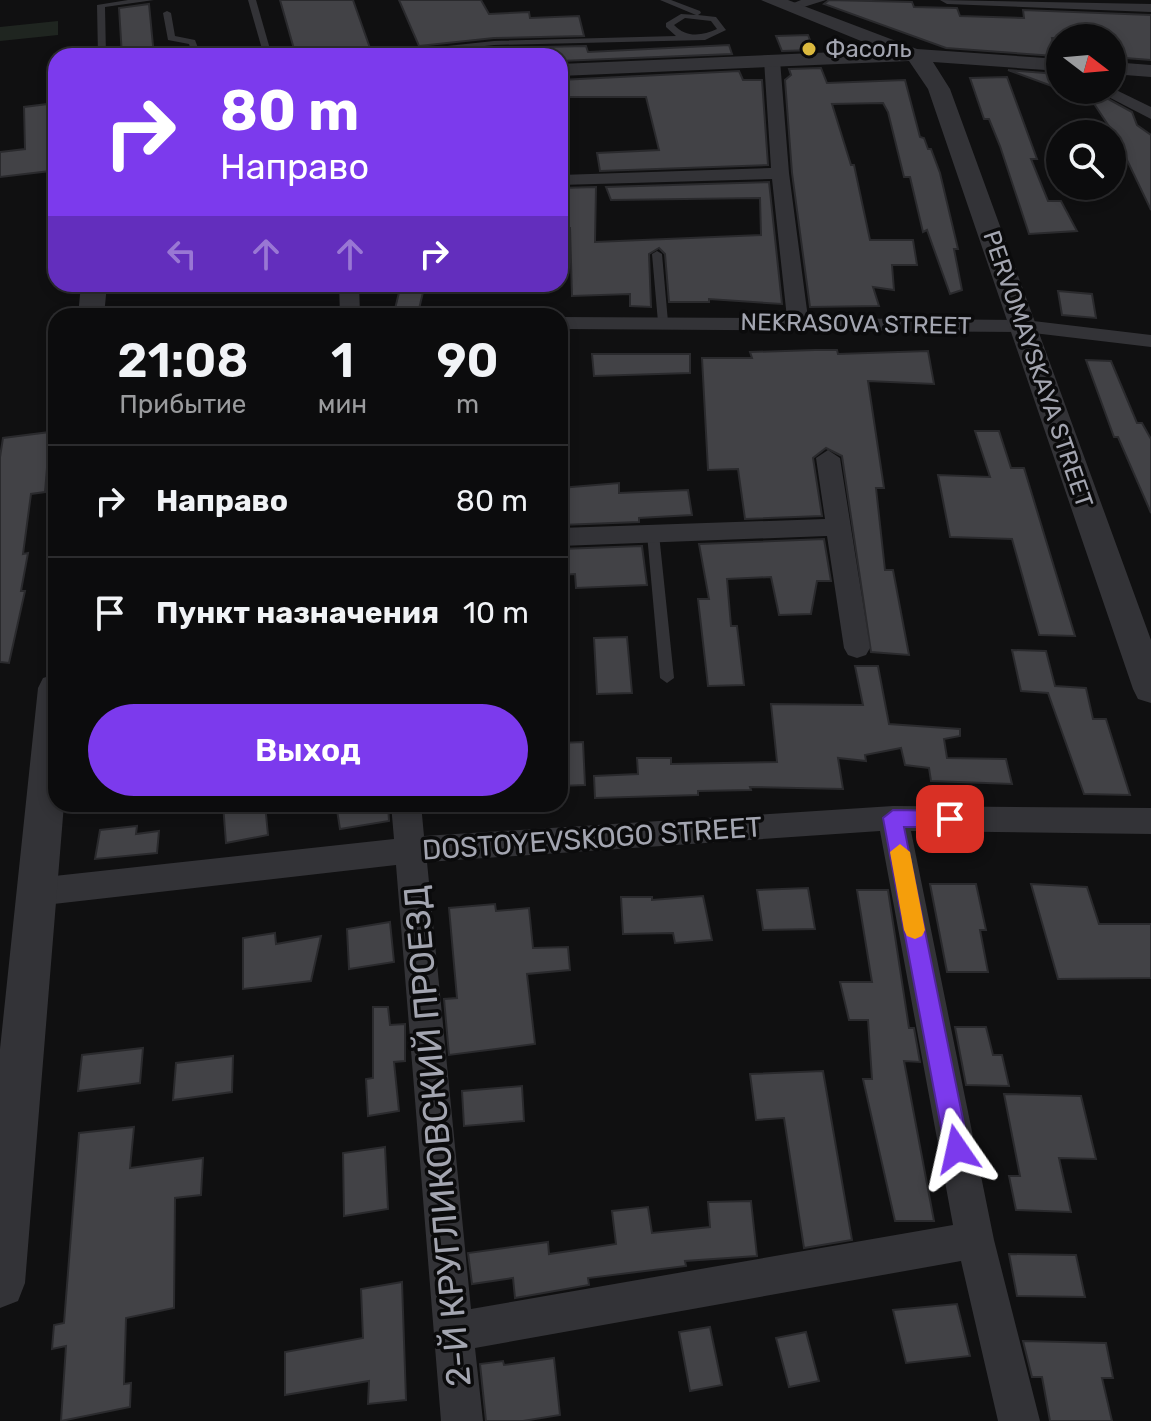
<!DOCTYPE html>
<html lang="ru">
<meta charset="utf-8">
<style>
body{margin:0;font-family:Rubik,sans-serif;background:#1a1a1b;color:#f1f3f6;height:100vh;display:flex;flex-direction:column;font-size:30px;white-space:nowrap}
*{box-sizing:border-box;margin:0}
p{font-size:26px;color:#9a9b9d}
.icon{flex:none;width:44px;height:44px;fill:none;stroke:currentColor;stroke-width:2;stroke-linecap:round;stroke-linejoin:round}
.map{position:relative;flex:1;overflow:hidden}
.panel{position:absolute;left:48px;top:308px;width:520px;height:504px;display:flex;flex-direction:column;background:#0c0c0d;border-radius:24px;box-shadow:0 4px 12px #0003,0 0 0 2px #2c2c2e}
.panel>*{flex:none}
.banner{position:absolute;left:48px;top:48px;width:520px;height:244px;border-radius:24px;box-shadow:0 4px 12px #0003,0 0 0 2px #2c2c2e;background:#7c3aed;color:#fff;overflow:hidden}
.needle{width:52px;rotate:106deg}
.buttons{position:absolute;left:1046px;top:24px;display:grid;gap:16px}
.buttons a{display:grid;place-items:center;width:80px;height:80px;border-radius:50%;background:#0c0c0d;box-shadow:0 4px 12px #0003,0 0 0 2px #2c2c2e;font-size:40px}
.pin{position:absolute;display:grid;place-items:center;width:68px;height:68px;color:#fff;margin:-34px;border-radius:16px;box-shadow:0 4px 12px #0006}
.me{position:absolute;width:88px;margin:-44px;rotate:349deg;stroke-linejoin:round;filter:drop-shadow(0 0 6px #0008)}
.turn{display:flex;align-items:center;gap:28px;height:168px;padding:0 40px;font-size:36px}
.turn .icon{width:104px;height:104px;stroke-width:2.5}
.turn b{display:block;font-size:56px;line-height:68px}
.lanes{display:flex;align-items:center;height:76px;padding:0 40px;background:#0003;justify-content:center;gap:40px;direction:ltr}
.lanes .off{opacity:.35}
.eta{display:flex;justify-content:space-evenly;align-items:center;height:136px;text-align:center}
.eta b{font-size:48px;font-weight:600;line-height:56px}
.action{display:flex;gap:16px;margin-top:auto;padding:16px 40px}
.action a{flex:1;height:92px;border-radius:48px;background:#7c3aed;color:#fff;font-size:32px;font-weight:600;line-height:92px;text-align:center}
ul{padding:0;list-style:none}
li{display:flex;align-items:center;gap:24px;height:112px;padding:0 40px;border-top:2px solid #2c2c2e}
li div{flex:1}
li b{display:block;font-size:30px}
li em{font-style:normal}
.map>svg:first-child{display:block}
</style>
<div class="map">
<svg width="1151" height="1421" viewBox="0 0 1151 1421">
<rect width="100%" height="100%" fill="#101011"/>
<!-- green -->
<polygon fill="#1f2520" points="58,21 58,35 0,41 0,27"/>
<!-- building -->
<g fill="#424246" stroke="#2a2a2d" stroke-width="2">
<polygon points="280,0 353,0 371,51 345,56 296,56"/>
<polygon points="399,0 481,0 489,14 529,12 530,18 579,16 584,36 494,38 419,46"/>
<polygon points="829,0 912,2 914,7 957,8 960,16 1024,18 1023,10 1151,15 1151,60 1112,57 1112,38 1052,38 1055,56 946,48 824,4"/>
<polygon points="149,4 154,56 122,56 119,8"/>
<polygon points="808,35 814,50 782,51 776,36"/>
<polygon points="729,45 732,54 560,61 560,56 421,56 494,48 586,46 588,52"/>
<polygon points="821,68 827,83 905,80 920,137 924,138 928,149 931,149 940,173 958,249 954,249 962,290 950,294 927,230 923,232 910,177 904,177 888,112 883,103 832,104 851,165 854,165 870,240 913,240 917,265 892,265 894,290 873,287 879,306 810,307 792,173 785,80 791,75 789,69"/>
<polygon points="1008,70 1058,74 1060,89"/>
<polygon points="739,71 743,80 762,80 768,165 600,171 597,153 659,150 646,97 563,97 560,80"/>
<polygon points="1007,77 1037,159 1031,159 1048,201 1061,201 1077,231 1029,234 1000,146 989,119 984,119 970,78"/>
<polygon points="1085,90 1092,90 1132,112 1137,125 1151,135 1151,210 1116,137"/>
<polygon points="56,103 56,151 51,152 50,171 0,177 0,152 25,149 24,107"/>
<polygon points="769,182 782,304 709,299 709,302 669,302 665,254 659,248 649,254 651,307 630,306 630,294 572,296 570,228 562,228 560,188 596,187 595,242 761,235 760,198 611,200 606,187"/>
<polygon points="401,284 425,284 419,309 395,309"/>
<polygon points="1058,291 1092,294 1096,318 1062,315"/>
<polygon points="815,350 837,350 838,354 928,351 934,384 868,381 884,488 876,488 885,570 893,570 909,655 871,652 842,456 826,448 813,458 822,516 745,519 738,469 708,470 702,358 752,358 750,352"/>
<polygon points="592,354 690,354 690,373 594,376"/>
<polygon points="1086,360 1111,361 1137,423 1142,423 1151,439 1151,513 1118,437 1114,437"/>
<polygon points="975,431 999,431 1011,468 1024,468 1075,636 1039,635 1012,539 950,537 938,475 990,477"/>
<polygon points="50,432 45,492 31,494 23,554 28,553 21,591 25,591 9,663 0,662 0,457 3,438"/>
<polygon points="619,483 619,493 688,490 692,515 639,518 639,522 560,525 560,488"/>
<polygon points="824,539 831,581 817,581 811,614 779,615 771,577 727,579 731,626 737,626 744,685 708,686 698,599 709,599 699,544"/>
<polygon points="642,546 647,585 576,588 575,574 560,575 560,549"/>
<polygon points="627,637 632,693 597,694 594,638"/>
<polygon points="1012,650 1046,651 1055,686 1086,688 1093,719 1106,719 1130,795 1084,794 1048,693 1021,691"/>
<polygon points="855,666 878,666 889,724 960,729 960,736 944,739 947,758 1006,759 1012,784 931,781 929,768 905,765 901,748 865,755 866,761 838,758 843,789 750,787 751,790 698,791 698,795 595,798 594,776 638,774 637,758 671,758 671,764 777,762 771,704 863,705"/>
<polygon points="583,742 585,785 560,786 560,743"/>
<polygon points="223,804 265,804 268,835 226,843"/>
<polygon points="336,804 388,804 389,821 340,829"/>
<polygon points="137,826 136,834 159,831 157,853 95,859 100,830"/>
<polygon points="930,884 976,884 986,930 980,930 988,972 947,972"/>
<polygon points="1031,884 1087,887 1099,924 1151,924 1151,978 1058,979"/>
<polygon points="808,888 815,929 763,930 757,890"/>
<polygon points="857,890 888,890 909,1028 914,1028 920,1062 904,1061 934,1221 895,1221 863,1079 872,1079 868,1020 849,1020 840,982 872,982"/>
<polygon points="703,896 712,940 675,943 673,933 623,934 621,897 652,897 652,900"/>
<polygon points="495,904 496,911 529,908 533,948 568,947 570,970 527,974 535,1044 449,1055 444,999 457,998 449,908"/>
<polygon points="390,922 394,962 349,969 347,929"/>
<polygon points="275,933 276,944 321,936 311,981 243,989 243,938"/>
<polygon points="373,1007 388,1007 390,1025 405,1024 405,1061 394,1062 399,1111 368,1116 366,1079 373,1078"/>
<polygon points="955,1027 986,1027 993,1055 1002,1055 1009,1086 966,1085"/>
<polygon points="143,1048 140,1083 78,1091 82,1055"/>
<polygon points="233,1056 232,1092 173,1100 176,1063"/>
<polygon points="823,1071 852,1240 804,1248 784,1118 756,1120 750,1074"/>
<polygon points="522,1086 524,1121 464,1126 462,1091"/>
<polygon points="1004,1094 1081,1096 1096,1159 1059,1158 1071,1212 1016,1210 1009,1176 1020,1176"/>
<polygon points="134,1127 130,1168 203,1158 201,1195 175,1198 174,1308 126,1318 124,1384 131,1383 130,1407 61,1421 66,1346 52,1349 54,1325 64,1323 79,1133"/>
<polygon points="385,1147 388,1209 344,1216 343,1153"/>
<polygon points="751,1201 757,1256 685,1261 686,1266 588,1278 589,1285 515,1298 513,1278 472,1284 468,1253 548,1242 549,1254 616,1244 612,1211 648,1207 652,1233 710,1227 708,1202"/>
<polygon points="1009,1254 1076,1255 1085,1297 1017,1296"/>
<polygon points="402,1282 406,1400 368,1404 369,1381 285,1395 285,1352 363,1338 361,1289"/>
<polygon points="957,1304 970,1356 906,1363 893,1310"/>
<polygon points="710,1327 722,1385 690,1391 679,1332"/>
<polygon points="806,1332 819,1381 789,1387 776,1338"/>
<polygon points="1023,1341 1106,1343 1113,1378 1102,1378 1112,1421 1050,1421 1042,1377 1032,1377"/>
<polygon points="554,1358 560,1415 523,1421 486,1421 480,1364 503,1361 504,1365"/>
</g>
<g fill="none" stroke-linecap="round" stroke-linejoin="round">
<!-- service -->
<g fill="#333337" fill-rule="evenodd">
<polygon points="128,0 154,0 105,7 106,56 98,56 97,5"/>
<polygon points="248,0 256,0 272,56 264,56"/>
<path d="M660 0H671L700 11 701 13 698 15 716 17 726 30 705 40 494 45 394 56H368L372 54 494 41 676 36 666 27V23L681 14 696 15ZM685 18 711 21 717 29C702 36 686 38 674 25Z"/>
<polygon points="167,11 171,13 175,36 195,40 201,56 193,56 189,44 168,40 163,13"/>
<polygon points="657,251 662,254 668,322 663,325 658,322 652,254"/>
<polygon points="653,530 659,534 674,678 667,683 660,678 647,534"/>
</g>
<!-- minor -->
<g fill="#333337" fill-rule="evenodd">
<polygon points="801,0 826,0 791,11 784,7"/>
<polygon points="940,0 1151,4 1151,12 947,4"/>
<polygon points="772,55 780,60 789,173 808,318 1025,320 1151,335 1151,347 1025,332 560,329 560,317 787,318 772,179 560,185 560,175 771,168 764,60"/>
<polygon points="1112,88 1151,107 1151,119 1095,90"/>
<polygon points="339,284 359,284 360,316 340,316"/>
<polygon points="828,450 840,458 870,648 866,655 857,658 848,655 844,648 827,536 560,546 560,528 825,519 816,458"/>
<path d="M391 804H421L424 836 893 806 1151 808V834L911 831 994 1240 1040 1421H998L961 1261 475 1348 483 1421H441L396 865 36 906 25 902 20 892 25 882 36 878 394 839ZM880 831 953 1225 471 1309 427 862Z"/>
</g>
<!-- tertiary -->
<g fill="#333337" fill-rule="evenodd">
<polygon points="761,0 788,0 917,49 1060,59 1060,71 933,62 950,89 1151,640 1151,703 1138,699 1133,689 928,89 909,61 560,76 560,64 883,50"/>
<polygon points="1112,62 1151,65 1151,77 1112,74"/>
<polygon points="81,284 107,284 104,316 78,316"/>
<polygon points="56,674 56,804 64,804 25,1283 18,1301 0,1308 0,1049 38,688 43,678"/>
</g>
</g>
<!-- route -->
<polygon fill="#7c3aed" stroke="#51269a" stroke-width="2" points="893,810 950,811 960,819 950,827 904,827 969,1149 966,1158 957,1161 949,1158 945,1149 883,818"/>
<!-- slow -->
<polygon fill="#f59e0b" points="900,844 910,852 925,930 922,936 915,939 907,936 904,930 890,852"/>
<!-- markers -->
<circle fill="#dbb93e" stroke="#0b0b0c" stroke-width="3" cx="809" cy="49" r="8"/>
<g text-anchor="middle" stroke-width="7" stroke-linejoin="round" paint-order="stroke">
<!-- far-poi labels -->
<g font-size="24" fill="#a3a5b0" stroke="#0b0b0c" text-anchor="start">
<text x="825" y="57">Фасоль</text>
</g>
<!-- far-street labels -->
<g font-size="24" fill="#a3a5b0" stroke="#0b0b0c">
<text transform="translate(856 324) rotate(1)" y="8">NEKRASOVA STREET</text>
<text transform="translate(1038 369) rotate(71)" y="8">PERVOMAYSKAYA STREET</text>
</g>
<!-- street labels -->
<g font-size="28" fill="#a3a5b0" stroke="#0b0b0c">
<text transform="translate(592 838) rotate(-4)" y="10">DOSTOYEVSKOGO STREET</text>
</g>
<!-- near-street labels -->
<g font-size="34" fill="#a3a5b0" stroke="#0b0b0c">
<text transform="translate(437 1136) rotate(-95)" y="12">2-Й КРУГЛИКОВСКИЙ ПРОЕЗД</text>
</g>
</g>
</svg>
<div class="buttons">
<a><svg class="needle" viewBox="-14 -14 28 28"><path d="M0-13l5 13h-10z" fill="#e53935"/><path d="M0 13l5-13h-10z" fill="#9a9b9d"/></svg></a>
<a><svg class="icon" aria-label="search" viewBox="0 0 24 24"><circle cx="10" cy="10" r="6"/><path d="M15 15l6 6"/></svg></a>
</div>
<div class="pin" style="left:950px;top:819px;background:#d93025"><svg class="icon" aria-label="arrive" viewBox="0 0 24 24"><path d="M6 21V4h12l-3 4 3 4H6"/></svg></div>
<svg class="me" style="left:957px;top:1149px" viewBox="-20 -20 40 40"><path d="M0-17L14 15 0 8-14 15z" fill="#7c3aed" stroke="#fff" stroke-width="4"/></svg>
<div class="banner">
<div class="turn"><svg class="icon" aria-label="right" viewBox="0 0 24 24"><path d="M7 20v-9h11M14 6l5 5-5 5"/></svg><div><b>80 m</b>Направо</div></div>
<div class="lanes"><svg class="icon off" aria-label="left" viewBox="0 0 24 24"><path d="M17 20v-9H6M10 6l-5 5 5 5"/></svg><svg class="icon off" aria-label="ahead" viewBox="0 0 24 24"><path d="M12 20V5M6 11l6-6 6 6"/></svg><svg class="icon off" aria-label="ahead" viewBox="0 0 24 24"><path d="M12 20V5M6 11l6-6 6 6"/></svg><svg class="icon" aria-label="right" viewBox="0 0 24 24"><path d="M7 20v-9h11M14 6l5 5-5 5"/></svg></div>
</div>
<section class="panel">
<div class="eta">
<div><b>21:08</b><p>Прибытие</p></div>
<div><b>1</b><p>мин</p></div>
<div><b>90</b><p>m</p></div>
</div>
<ul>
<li><svg class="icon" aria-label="right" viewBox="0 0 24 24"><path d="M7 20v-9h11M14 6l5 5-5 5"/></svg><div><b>Направо</b></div><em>80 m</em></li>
<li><svg class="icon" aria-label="arrive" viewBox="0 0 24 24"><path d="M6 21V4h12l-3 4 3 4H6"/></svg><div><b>Пункт назначения</b></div><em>10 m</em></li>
</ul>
<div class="action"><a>Выход</a></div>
</section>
</div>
